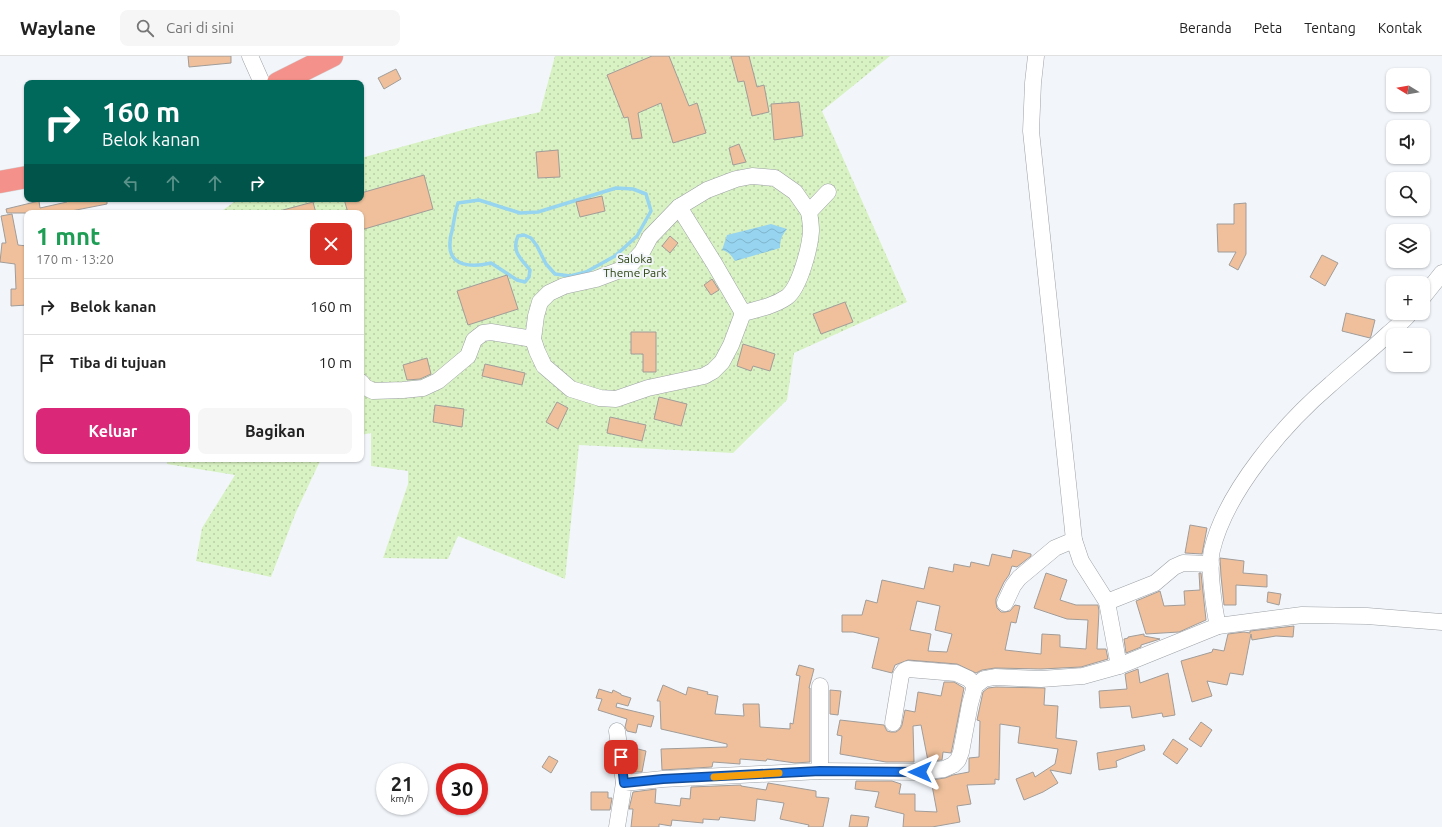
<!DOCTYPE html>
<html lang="id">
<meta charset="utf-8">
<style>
body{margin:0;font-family:Ubuntu,sans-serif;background:#f6f6f6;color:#222;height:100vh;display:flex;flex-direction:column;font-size:15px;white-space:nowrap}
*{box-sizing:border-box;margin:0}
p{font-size:13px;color:#767676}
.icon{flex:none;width:22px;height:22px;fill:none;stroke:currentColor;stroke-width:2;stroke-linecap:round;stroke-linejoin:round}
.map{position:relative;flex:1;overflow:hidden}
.sheet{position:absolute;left:24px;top:154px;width:340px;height:252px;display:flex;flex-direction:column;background:#fff;border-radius:8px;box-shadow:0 1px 3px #0004}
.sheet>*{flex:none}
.top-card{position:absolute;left:24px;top:24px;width:340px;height:122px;border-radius:8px;box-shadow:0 1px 3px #0004;background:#00695c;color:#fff;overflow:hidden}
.needle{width:26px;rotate:281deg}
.controls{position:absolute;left:1386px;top:12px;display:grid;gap:8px}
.controls a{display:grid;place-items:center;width:44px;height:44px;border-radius:8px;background:#fff;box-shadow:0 1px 3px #0004;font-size:20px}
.speed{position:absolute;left:376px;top:707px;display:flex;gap:8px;font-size:20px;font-weight:700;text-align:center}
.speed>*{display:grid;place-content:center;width:52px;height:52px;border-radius:50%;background:#fff;box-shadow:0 1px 3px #0004;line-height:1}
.speed small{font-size:10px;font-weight:400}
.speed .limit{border:6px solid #d22;background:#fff;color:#111}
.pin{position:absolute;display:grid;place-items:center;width:34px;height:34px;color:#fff;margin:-17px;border-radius:8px;box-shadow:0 2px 6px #0006}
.me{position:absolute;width:44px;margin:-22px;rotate:270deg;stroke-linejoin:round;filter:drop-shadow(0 0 3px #0008)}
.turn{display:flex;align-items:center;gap:14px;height:84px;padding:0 12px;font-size:18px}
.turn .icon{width:52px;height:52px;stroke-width:2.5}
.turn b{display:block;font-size:28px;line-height:34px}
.lanes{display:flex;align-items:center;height:38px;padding:0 12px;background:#0003;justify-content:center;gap:20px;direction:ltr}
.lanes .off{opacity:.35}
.round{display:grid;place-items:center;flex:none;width:42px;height:42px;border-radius:8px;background:#f6f6f6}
.head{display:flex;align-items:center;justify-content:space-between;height:68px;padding:0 12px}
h1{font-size:24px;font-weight:700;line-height:30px;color:#1e9e55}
.primary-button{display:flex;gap:8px;margin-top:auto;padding:8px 12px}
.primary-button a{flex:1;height:46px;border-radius:8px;background:#db2777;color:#fff;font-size:16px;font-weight:700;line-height:46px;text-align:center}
.primary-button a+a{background:#f6f6f6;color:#222}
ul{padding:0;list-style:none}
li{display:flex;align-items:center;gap:12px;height:56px;padding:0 12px;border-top:1px solid #e0e0e0}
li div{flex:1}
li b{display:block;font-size:15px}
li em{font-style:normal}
header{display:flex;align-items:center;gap:24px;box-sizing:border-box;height:56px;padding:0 20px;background:#fff;border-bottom:1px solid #e0e0e0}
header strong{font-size:19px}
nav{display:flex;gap:22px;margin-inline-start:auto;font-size:14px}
.search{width:280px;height:36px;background:#f6f6f6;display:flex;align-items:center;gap:10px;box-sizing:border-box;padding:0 14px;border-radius:8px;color:#767676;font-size:15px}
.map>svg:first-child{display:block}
</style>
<header>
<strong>Waylane</strong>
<div class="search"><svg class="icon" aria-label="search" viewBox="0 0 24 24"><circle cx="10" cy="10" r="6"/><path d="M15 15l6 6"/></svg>Cari di sini</div>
<nav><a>Beranda</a><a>Peta</a><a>Tentang</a><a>Kontak</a></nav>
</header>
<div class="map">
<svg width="1442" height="771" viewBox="0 0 1442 771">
<defs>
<pattern id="park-dots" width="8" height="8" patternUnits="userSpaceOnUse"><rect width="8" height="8" fill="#d9f2c3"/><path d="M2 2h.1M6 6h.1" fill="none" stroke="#b9cea6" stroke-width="1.8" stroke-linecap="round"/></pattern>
<pattern id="water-waves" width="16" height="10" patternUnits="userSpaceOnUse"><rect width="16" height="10" fill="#96d4ef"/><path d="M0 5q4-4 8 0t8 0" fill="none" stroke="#80b5cc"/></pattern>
</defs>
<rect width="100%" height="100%" fill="#f2f6fb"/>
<!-- park -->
<g fill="url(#park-dots)">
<polygon points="555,0 890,0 822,55 907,246 794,297 787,344 733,397 579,389 565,523 458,480 448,503 383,502 408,428 408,415 371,410 371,377 361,379 361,157 219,157 238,143 361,143 361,102 470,72 540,56"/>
<polygon points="167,403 321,403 296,456 271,521 196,505 202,472 235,419 167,408"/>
</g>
<!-- water -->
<path fill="url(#water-waves)" d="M771 168 787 173C782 179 780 184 780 192L735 205C731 199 729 196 722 194L727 179Z"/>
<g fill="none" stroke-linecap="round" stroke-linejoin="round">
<!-- stream -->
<path stroke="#96d4ef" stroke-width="3.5" d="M616 132 633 133 646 138 651 155 637 180 615 200 586 216 570 220 555 218 546 208 537 190 531 182 524 179 518 180C511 195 521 203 530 214L529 221 525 226 517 224 491 207C474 211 448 212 450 187 450 183 451 178 452 175 454 165 455 156 458 147L479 144 520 157 538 156Z"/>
</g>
<!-- building -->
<g fill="#efc09b" stroke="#a19c99" fill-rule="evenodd">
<polygon points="188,0 231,0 231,7 189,11"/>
<polygon points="652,0 669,0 689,50 697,47 706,77 673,87 661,47 638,57 642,82 632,83 628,61 624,62 607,19"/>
<polygon points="731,0 749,0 757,31 764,29 769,56 752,60 744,25 738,26"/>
<polygon points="396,13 401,23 384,33 378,22"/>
<polygon points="799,46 803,80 774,84 771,48"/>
<polygon points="739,88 746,106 733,109 729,92"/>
<polygon points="558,94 560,121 538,122 536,96"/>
<polygon points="424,119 433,153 361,174 361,157 348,157 344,143 361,143 361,137"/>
<polygon points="602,140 605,155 580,161 576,146"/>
<polygon points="67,143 107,143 107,148 66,156 66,157 7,157 6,153 39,145 40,152 67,146"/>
<polygon points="313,146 316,157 284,157 283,154"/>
<polygon points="1246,147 1246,198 1238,214 1229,209 1236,196 1218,196 1217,168 1234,168 1234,148"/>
<polygon points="12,158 18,189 27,190 27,249 11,250 11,233 16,233 15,208 0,206 2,187 6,187 1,160"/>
<polygon points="670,180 678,187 670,197 662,190"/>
<polygon points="1322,199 1338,207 1325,230 1310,221"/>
<polygon points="507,219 518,253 468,269 457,235"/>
<polygon points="712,223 719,234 711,239 704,229"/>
<polygon points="845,246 853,266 821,278 813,258"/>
<polygon points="1346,257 1375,264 1371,280 1370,282 1342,275"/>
<polygon points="631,276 656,276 656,316 643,316 643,298 631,298"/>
<polygon points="743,288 775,298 770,315 753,310 751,315 737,310"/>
<polygon points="427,302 431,318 420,323 407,324 403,309"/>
<polygon points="485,308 525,317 522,329 482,320"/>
<polygon points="659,341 687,348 681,370 654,363"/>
<polygon points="557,346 568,352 558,373 546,366"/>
<polygon points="435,349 464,353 462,371 433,366"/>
<polygon points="610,361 646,369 642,385 607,377"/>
<polygon points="1190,469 1207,472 1202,498 1185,497"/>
<path d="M1013 494 1031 498V500L1017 511 1012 510 1009 519 1004 526 996 543V547L997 552 1001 556H1005L1010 555 1015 549 1020 550 1016 567 1011 566 1005 594 1041 598 1042 578 1060 579V591L1086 593 1088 564 1067 563 1034 552 1046 517 1067 524 1060 544 1076 549H1098L1099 555 1097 593H1106L1108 603 1081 611 1041 613 995 612 982 614 976 617 957 608 908 604 895 609 892 617 872 612 879 582 853 576H842V559H862L866 544 877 547 882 524 924 533 929 511 953 516 954 508 970 511 971 506 989 510 992 498 1011 502ZM917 545 940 550 935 574 952 578 947 596 928 595 931 578 910 574Z"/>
<polygon points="1220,502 1244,505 1243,517 1267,519 1267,531 1236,529 1236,549 1224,549 1221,520"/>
<polygon points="1199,517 1201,517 1206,564 1179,576 1146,578 1136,545 1160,535 1164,550 1185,549 1184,535 1200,534"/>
<polygon points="1268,536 1281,538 1279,549 1267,546"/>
<polygon points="1294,570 1293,581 1276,580 1252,584 1251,578 1243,619 1230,617 1227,629 1207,625 1212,640 1192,646 1181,605 1212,596 1213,593 1224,595 1228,578 1244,576 1250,577 1250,575"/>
<polygon points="1144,578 1144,580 1160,583 1141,589 1141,591 1126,597 1124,583 1128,582 1128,581"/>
<polygon points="799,609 814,613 809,632 810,632 810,706 795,707 767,703 766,705 740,703 740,708 713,706 712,711 662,714 661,693 727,691 727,688 661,673 660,645 657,645 663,629 686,639 688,631 708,636 707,638 718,640 715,658 744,660 743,648 759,648 760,671 790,673 790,667 793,668 800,620 796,619"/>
<polygon points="1138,613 1140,627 1168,617 1175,659 1163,661 1162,657 1132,662 1130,650 1100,652 1099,635 1127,633 1125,618"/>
<polygon points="944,626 954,626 964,632 952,693 951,697 943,696 942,704 928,705 921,669 913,670 914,706 886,706 840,698 842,680 837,679 840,664 884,669 887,675 891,676 896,676 900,673 902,669 905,654 915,656 918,636 941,640"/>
<polygon points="996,631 1045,632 1044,649 1058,650 1056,682 1077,685 1071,718 1050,714 1058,727 1043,736 1024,744 1016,723 1033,716 1035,721 1055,708 1058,693 1018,687 1020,671 1000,668 999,724 995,723 995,728 967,729 971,748 957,750 960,766 932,771 903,771 904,758 875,751 879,736 855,733 856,725 892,725 901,728 899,738 915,738 915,755 937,756 931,724 945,722 953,719 969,716 969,702 979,701 980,665 977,664 983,636 988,632"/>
<polygon points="599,633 612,637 613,634 621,638 621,639 631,642 628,650 617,647 616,651 654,660 651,671 638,668 636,677 627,675 625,671 627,663 598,654 602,643 596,642"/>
<polygon points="830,634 841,635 838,659 830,658"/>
<polygon points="1201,666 1212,674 1201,691 1189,683"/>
<polygon points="1173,683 1188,693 1177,708 1163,698"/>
<polygon points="1144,689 1145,694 1116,705 1117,711 1099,714 1097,697"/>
<polygon points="634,692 646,695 642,716 632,716 631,707"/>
<polygon points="549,700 558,705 551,717 542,711"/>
<polygon points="768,727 816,735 816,741 829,742 823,771 808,771 809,769 780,763 784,747 757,743 755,765 720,761 719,764 703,763 703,767 672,764 671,770 659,768 659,771 631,771 633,753 629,753 633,736 656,733 655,747 680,750 681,742 690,743 691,731 741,729 741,730 766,734"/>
<polygon points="591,736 608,736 608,742 612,742 610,754 591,754"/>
<polygon points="851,759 869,761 867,771 849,771"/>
</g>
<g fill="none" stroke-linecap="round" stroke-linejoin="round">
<defs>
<g id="minor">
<polyline points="250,0 262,27"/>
<polyline points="1036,0 1033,27 1031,75 1074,484 1081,505 1107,546 1119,610"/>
<path d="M679 151 714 207 743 257C758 253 774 250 787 241 800 231 810 191 811 175 811 168 810 162 809 156L828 136"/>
<polyline points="1423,241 1442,217"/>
<polyline points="743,257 731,289 722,306 713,315 704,320 648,332 616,343 600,342 571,333 544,310 537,295 533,283 536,260 540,246 549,237 564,230 596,223 620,214 631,208 642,196 650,181 679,151 707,134 736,123 752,120 775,122 795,136 809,156"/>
<polyline points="361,326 365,331 373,335 403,334 423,332 438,325 468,300 474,284 483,277 491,276 533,283"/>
<polyline points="1107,546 1155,527 1174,511 1183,507 1211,508"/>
<polyline points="1005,547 1013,530 1019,522 1055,492 1074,484"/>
<polyline points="1218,570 1302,559 1367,560 1442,566"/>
<polyline points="820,630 820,715"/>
<polyline points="893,667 901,619 904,615 908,613 956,617 969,623 975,630"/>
<polyline points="617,675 624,727"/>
<path d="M617 771 624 727 663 723 820 715 920 716 944 713 953 709 958 704 961 696 970 648 975 630 984 623 995 621 1041 623 1083 620 1119 610 1218 570C1214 553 1208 510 1212 494 1226 435 1285 367 1331 328 1350 311 1370 295 1388 278 1396 271 1404 265 1410 257"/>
</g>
<g id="highway">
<polyline points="278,27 332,0"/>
<polyline points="0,126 27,121"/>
</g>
</defs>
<!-- minor casing -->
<use href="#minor" stroke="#9da1a5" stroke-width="17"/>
<!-- highway casing -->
<use href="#highway" stroke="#d4d4d4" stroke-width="23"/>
<!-- minor -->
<use href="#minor" stroke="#fff" stroke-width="16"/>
<!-- highway -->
<use href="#highway" stroke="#f4918a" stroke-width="22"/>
</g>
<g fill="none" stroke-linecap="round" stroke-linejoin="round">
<defs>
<polyline id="route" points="621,701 624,727 663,723 820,715 920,716"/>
</defs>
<!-- route casing -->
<use href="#route" stroke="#114b97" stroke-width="10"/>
<!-- route -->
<use href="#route" stroke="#1a73e8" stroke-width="7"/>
<!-- slow -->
<polyline stroke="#f59e0b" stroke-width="7" points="714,721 779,717"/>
</g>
<g text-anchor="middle" stroke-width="4" stroke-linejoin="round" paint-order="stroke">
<!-- park labels -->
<g font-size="12" fill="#2d4510" stroke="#f2f6fb">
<text x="635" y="207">Saloka<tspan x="635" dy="14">Theme Park</tspan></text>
</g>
</g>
</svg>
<div class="controls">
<a><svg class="needle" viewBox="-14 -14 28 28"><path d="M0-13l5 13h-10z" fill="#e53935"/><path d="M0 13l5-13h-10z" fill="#767676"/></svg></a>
<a><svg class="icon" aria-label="sound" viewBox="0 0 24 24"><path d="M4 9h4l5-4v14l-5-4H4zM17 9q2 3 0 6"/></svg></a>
<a><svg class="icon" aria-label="search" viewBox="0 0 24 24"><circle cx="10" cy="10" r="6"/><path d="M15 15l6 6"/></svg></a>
<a><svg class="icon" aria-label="layers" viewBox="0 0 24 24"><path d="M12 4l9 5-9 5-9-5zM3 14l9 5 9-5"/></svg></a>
<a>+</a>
<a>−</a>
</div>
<div class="speed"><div>21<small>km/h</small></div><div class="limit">30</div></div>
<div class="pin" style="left:621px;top:701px;background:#d93025"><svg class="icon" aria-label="arrive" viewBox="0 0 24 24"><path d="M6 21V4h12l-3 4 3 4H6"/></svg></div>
<svg class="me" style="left:920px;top:716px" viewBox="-20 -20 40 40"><path d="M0-17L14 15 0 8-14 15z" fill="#1a73e8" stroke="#fff" stroke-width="4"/></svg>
<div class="top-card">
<div class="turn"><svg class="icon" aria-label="right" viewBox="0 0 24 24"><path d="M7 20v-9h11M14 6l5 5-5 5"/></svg><div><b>160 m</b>Belok kanan</div></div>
<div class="lanes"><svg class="icon off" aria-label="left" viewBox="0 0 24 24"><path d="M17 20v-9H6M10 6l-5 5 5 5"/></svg><svg class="icon off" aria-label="ahead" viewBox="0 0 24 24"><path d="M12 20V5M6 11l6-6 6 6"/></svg><svg class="icon off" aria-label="ahead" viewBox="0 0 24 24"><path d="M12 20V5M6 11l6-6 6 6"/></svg><svg class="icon" aria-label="right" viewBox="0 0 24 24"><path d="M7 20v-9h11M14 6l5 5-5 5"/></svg></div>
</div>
<section class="sheet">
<div class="head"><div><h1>1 mnt</h1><p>170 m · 13:20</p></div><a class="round" style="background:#d93025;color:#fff"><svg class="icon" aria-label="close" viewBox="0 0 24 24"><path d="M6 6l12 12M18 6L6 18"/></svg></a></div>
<ul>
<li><svg class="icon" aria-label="right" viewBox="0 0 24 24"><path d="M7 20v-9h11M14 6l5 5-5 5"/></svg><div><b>Belok kanan</b></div><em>160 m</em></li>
<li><svg class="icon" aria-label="arrive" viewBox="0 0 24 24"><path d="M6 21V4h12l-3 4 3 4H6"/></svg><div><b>Tiba di tujuan</b></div><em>10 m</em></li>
</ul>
<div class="primary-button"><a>Keluar</a><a>Bagikan</a></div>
</section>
</div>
